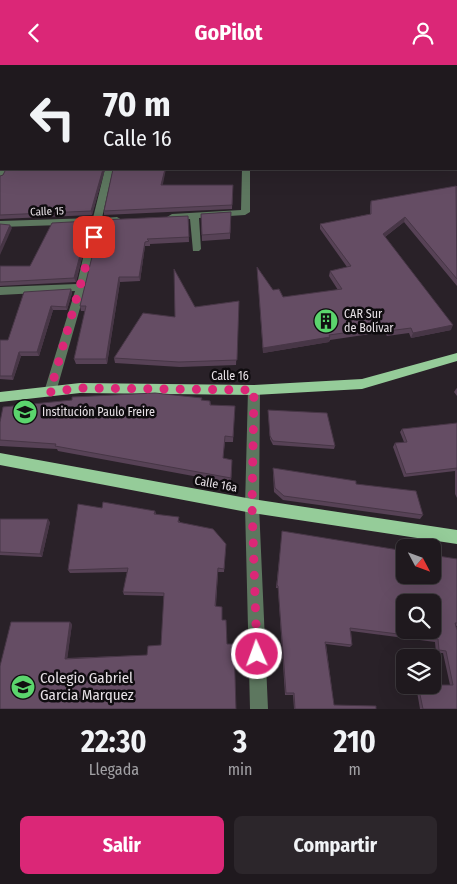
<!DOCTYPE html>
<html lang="es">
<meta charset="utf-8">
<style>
body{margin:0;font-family:"Fira Sans Condensed",sans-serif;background:#2c262b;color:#f1f3f6;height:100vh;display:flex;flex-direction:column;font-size:19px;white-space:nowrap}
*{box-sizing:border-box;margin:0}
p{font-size:16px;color:#a1a0a4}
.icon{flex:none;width:28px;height:28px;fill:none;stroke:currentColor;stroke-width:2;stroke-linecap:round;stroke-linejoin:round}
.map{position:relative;height:644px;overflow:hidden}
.side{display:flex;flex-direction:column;background:#1f191e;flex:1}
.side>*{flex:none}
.guide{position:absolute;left:0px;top:0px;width:458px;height:105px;box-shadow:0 5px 20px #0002,0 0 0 1px #3c383c;background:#1f191e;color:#f1f3f6;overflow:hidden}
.needle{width:32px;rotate:131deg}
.buttons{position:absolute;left:396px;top:474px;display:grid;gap:10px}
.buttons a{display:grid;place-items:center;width:45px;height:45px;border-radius:8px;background:#1f191e;box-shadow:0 5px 20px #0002,0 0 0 1px #3c383c;font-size:25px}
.pin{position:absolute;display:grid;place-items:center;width:42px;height:42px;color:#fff;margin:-21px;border-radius:10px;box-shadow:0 2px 8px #0006}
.me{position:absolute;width:55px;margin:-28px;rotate:358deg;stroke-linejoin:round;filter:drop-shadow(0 0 4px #0008)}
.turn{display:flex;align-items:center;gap:18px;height:105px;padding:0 20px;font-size:22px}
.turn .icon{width:65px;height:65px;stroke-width:2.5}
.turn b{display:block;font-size:35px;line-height:42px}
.eta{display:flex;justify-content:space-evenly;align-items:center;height:85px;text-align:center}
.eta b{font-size:30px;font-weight:700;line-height:35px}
.cta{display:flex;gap:10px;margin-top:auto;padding:10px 20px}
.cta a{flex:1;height:58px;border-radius:8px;background:#db2777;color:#fff;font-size:20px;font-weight:700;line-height:58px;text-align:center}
.cta a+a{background:#2c262b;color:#f1f3f6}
header{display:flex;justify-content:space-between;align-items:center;height:65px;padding:0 20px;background:#db2777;color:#fff;font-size:22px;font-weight:700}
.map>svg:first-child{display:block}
</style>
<header><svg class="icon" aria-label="back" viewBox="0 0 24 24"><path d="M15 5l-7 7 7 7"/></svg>GoPilot<svg class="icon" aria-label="person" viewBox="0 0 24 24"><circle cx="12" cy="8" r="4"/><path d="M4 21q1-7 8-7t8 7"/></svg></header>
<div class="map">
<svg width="457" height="644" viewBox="0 0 457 644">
<rect width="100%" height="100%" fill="#292128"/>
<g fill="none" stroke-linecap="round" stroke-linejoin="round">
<!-- minor -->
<g fill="#5d775f" fill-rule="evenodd">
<polygon points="237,0 243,0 244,1 238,1"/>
<polygon points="334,0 340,0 341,1 335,1"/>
<polygon points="0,102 7,104 3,113 0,114"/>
<polygon points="105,104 113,104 102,153 117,152 122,155 117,158 101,158 86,222 56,327 54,330 46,330 44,327 75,226 0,230 0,222 77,219 91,159 0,162 0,156 93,153"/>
<polygon points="242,104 250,104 250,147 245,150 199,153 201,184 199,186 193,186 190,154 172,155 167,152 172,149 241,145"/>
<polygon points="254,320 258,322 260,325 259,441 268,644 250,644 245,441 248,325 250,322"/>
</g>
<!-- major -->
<g fill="#95cc99" fill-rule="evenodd">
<polygon points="457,288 457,296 362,324 254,330 80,328 0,337 0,327 80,318 254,320 362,314"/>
<polygon points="0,388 252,434 457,465 457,479 252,448 0,400"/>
</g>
</g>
<!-- wall -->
<g fill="#574256">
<polygon points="0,0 237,0 236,1 1,1 1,101 0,101 0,66 1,66 1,63 0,63"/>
<rect x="245" y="0" width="88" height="1"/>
<polygon points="6,104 105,104 92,150 0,154 0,111 3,110"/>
<polygon points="162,120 233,120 232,144 104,150 104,146"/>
<polygon points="457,121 457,221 404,157 385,172 451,265 411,273 409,268 387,271 384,267 330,275 329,277 263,288 257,202 273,225 283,232 338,225 329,211 330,206 347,202 320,164 320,159 370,149 370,141 371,136"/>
<polygon points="231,147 230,174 202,176 201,149"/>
<polygon points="188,151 189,177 150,179 150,181 145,181 140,216 120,217 107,299 76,299 74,294 85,246 81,246 80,241 101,155"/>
<polygon points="89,156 90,160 76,217 0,221 0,201 30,201"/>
<polygon points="71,224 72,228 67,245 53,245 39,291 21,291 13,315 0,314 0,275 8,275"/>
<polygon points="239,236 236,300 180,302 115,298 114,293 175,252 195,242"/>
<polygon points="457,323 457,331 454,327 456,324"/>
<polygon points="202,335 210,336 211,340 235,341 233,377 225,377 223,393 232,395 231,418 58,386 57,384 0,381 0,357"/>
<polygon points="268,345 335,381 334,384 273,380 270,374"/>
<polygon points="457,358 457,433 455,429 455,406 404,412 393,382 395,378 404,377 400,367 402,364"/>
<polygon points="273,403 356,419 423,450 420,454 283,435 274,427 273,407"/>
<polygon points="102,443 155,446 156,449 180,456 179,458 226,479 224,507 218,507 216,541 222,555 227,579 0,644 72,559 67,593 147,590 161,580 164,531 124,530 123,527 127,507 70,508 68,505"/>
<polygon points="0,454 50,457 42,492 0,490"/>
<polygon points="282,469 457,494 457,561 456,561 457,644 420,644 416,621 418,620 450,620 443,588 436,588 435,577 351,566 352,580 350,582 326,579 334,640 376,644 294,644 293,630 285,630 278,523 276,523"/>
</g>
<!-- shaded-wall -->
<g fill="#473646">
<polygon points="103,104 105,104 92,150 91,146"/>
<polygon points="165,104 166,104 162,124 161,120"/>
<polygon points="405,152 404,157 382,174 383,169"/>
<polygon points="89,156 90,160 76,217 74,213"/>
<polygon points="10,160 12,163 0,190 0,183"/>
<polygon points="145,177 145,181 140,216 139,212"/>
<polygon points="119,212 120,217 107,299 106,294"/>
<polygon points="71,224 72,228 67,245 66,242"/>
<polygon points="51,241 53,245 39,291 37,287"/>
<polygon points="453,260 451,265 411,273 413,268"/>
<polygon points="330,272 329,277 263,288 263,283"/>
<polygon points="19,287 21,291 13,315 12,311"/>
<polygon points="48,454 50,457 42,492 40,489"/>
<polygon points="70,557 72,559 67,596 65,594"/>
</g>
<!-- building -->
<g fill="#654d64" stroke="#473646" fill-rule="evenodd">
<polygon points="0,0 233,0 234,1 1,1 1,98 0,97 0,66 1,66 1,59 0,59"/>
<polygon points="344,0 457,0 457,8 456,8 456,1 345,1"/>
<rect x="456" y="15" width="1" height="15"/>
<polygon points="6,104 103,104 91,146 0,150 0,111 3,110"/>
<polygon points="113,104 165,104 161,120 233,120 232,140 104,146"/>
<polygon points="456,121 457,214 405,152 383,169 453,260 413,268 411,263 388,266 386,262 329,270 330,272 263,283 257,202 273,225 279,224 283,232 342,224 330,206 351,201 320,159 371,149 371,136"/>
<polygon points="231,147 230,168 202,170 201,149"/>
<polygon points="188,151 189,172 147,174 149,176 145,177 139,212 119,212 106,294 74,294 86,241 80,241 101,155"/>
<polygon points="89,156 74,213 0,217 0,201 30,201 52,158"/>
<polygon points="0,159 10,160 0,183"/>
<polygon points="174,204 195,242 239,236 237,295 179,297 114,293 143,248 175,252"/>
<polygon points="71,224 66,242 51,241 37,287 19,287 12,311 0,311 0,275 8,275 24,227"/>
<polygon points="155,328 202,333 201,335 210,336 210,340 235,341 233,372 225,371 223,393 232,395 231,413 55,381 56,379 0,375 0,357 3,342 72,335 72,332"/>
<polygon points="268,345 327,348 335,381 273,376 270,371"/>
<polygon points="457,358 457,405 457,403 406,409 395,378 407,377 402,364"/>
<polygon points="273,403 356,416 356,419 416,426 423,450 284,431 275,423"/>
<polygon points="103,437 155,446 154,449 179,452 178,457 213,464 226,479 224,504 218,503 215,541 222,542 222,555 226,555 227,579 234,579 236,644 0,644 0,601 11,557 70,557 65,594 147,590 148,581 161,580 164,528 123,527 128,503 68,505 78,439 102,443"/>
<polygon points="0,454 48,454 40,489 0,487"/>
<path d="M282 466 405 486V510H432V490L457 494V558H455L457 565V644H423L418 620H453L446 586 439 585 438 574 350 563 352 580 325 577 334 640 376 641V644H295L294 628H286L278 521 277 520ZM405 538H432V565H405Z"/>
</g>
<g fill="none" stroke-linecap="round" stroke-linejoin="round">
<!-- route -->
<polyline stroke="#db2777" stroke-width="9" stroke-dasharray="0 16.2" points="94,172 50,327 80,323 254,325 252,441 257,589"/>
</g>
<!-- icons -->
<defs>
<symbol id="building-disc" viewBox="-11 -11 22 22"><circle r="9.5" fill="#5bd56d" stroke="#0f0c0f"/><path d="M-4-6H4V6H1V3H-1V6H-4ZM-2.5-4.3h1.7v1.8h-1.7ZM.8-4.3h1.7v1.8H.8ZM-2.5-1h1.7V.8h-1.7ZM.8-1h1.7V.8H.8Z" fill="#111"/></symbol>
<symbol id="school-disc" viewBox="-11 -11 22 22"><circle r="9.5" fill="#5bd56d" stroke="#0f0c0f"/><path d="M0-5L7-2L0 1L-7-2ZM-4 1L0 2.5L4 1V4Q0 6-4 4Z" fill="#111"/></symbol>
</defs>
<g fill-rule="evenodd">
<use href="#building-disc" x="312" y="242" width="28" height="28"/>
<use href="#school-disc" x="11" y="333" width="28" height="28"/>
<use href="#school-disc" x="9" y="608" width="28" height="28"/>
</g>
<g text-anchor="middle" stroke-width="5" stroke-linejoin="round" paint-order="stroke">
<!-- far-street labels -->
<g font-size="11" fill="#e7e1e6" stroke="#0f0c0f">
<text transform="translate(47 146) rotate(-2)" y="4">Calle 15</text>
</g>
<!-- poi labels -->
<g font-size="12" fill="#e7e1e6" stroke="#0f0c0f" text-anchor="start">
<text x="344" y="253">CAR Sur<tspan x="344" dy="14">de Bolívar</tspan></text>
<text x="42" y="351">Institución Paulo Freire</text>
</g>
<!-- street labels -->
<g font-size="12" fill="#e7e1e6" stroke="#0f0c0f">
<text x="230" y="315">Calle 16</text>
<text transform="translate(216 419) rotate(10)" y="4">Calle 16a</text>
</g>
<!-- near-poi labels -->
<g font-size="15" fill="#e7e1e6" stroke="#0f0c0f" text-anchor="start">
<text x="40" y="618">Colegio Gabriel<tspan x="40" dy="17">Garcia Marquez</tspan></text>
</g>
</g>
</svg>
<div class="buttons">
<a><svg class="needle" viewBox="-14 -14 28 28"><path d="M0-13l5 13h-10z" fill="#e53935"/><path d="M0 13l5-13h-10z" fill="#a1a0a4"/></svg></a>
<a><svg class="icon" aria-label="search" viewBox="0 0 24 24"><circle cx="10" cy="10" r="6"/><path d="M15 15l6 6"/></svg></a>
<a><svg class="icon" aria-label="layers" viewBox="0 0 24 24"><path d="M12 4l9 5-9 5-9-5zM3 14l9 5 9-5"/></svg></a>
</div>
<div class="pin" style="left:94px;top:172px;background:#d93025"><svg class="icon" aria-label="arrive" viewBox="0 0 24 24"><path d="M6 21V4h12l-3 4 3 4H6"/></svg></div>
<svg class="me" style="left:257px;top:589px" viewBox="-20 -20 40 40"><circle r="17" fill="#db2777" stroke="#fff" stroke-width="3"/><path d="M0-11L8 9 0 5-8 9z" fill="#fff"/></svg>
<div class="guide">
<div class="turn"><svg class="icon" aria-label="left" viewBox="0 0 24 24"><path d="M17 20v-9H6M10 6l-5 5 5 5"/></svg><div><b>70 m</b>Calle 16</div></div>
</div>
</div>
<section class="side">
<div class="eta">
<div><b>22:30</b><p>Llegada</p></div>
<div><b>3</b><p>min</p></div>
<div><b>210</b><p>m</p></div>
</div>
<div class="cta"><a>Salir</a><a>Compartir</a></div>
</section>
